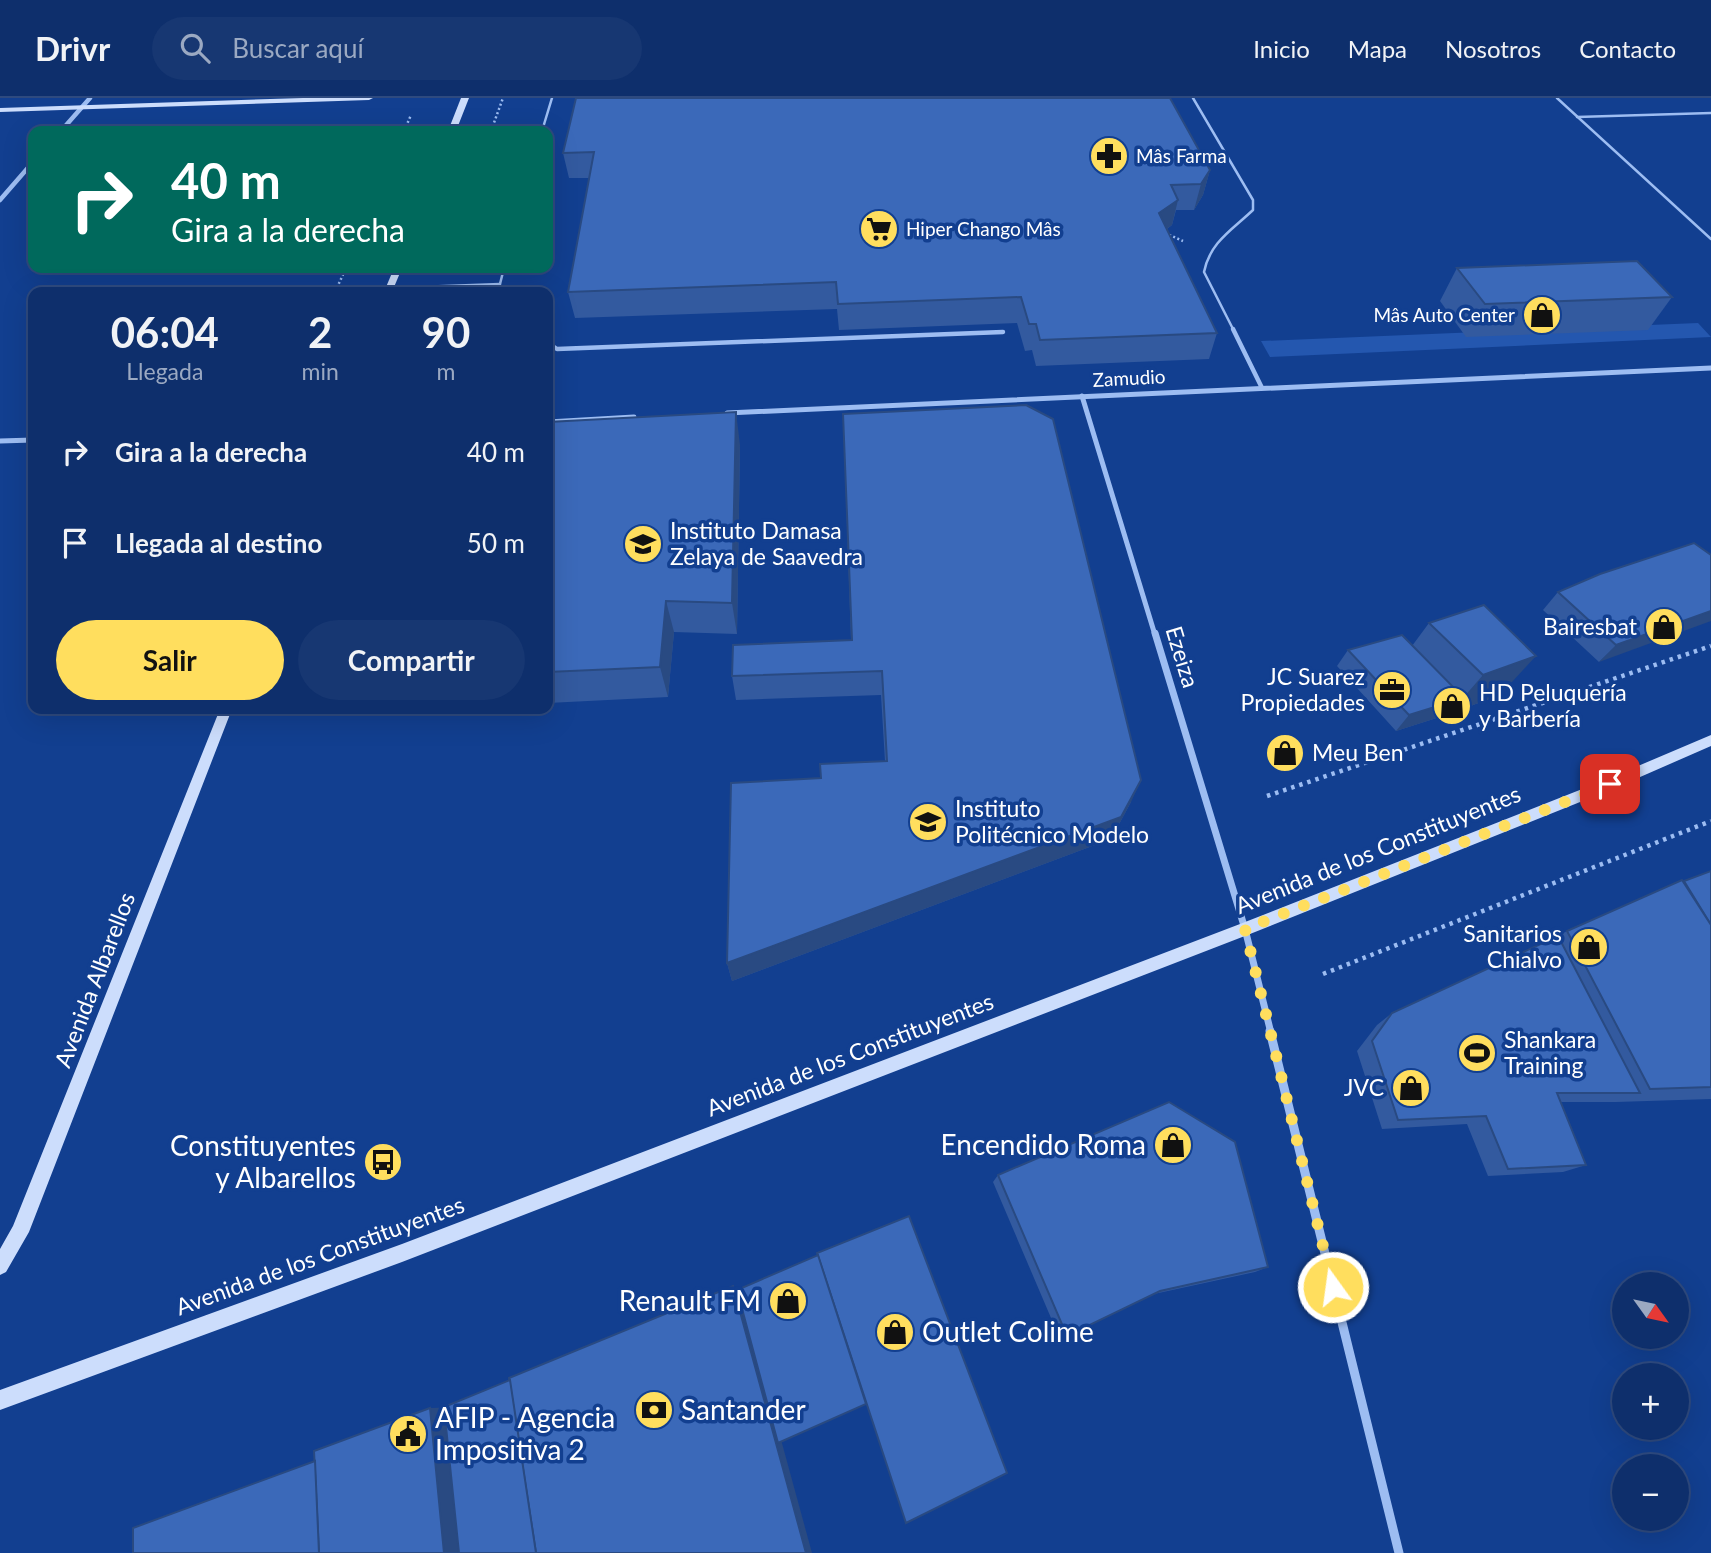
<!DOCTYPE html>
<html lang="es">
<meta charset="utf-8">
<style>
body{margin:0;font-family:Lato,sans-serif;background:#173772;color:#f1f3f6;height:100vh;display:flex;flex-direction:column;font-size:26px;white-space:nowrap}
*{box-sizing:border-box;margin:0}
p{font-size:23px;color:#9ba9c2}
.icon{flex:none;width:38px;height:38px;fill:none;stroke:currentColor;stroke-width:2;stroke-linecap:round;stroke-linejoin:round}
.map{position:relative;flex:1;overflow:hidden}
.side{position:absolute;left:28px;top:189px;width:525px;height:427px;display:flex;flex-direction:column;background:#0e2f6c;border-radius:14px;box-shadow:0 7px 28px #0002,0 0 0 2px #2e4a7f}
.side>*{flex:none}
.hud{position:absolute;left:28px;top:28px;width:525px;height:147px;border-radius:14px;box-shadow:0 7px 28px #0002,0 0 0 2px #2e4a7f;background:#00695c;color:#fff;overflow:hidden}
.needle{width:46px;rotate:123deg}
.fabs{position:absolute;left:1612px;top:1174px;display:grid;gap:14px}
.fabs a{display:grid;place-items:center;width:77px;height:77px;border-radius:50%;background:#0e2f6c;box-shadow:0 7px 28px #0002,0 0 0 2px #2e4a7f;font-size:35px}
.pin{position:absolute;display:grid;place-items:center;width:60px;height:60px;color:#fff;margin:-30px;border-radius:14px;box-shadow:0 4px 10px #0006}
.me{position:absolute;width:77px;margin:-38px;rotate:346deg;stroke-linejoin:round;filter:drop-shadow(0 0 5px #0008)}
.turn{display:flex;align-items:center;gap:24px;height:147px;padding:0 28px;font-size:32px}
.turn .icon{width:91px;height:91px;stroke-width:2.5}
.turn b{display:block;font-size:49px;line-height:60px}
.eta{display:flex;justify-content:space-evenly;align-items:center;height:119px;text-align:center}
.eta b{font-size:42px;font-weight:700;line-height:49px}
.action{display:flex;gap:14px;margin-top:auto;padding:14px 28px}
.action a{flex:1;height:80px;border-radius:42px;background:#ffde5e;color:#111;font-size:28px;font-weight:700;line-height:80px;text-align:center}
.action a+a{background:#173772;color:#f1f3f6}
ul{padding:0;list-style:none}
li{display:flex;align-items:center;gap:21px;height:91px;padding:0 28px}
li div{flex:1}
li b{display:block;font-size:26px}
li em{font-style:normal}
header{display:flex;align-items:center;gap:42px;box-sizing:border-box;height:98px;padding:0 35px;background:#0e2f6c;border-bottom:2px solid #2e4a7f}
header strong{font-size:33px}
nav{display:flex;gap:38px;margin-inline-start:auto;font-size:24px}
.search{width:490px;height:63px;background:#173772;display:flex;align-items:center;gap:18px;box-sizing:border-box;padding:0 24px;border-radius:38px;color:#9ba9c2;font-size:26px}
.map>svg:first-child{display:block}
</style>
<header>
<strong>Drivr</strong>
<div class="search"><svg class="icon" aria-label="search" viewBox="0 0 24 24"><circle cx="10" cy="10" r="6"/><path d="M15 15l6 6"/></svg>Buscar aquí</div>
<nav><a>Inicio</a><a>Mapa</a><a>Nosotros</a><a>Contacto</a></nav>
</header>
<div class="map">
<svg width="1711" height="1455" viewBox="0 0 1711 1455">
<rect width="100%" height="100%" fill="#123f90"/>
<!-- green -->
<polygon fill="#2457af" points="1698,225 1711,239 1270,259 1261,243"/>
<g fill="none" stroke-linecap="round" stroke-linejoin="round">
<!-- path-far1 -->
<g stroke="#9dbdf2" stroke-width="2.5" stroke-dasharray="2 2.5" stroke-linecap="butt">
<polyline points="404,33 411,17"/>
<polyline points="491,33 503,0"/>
<polyline points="1165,135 1183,143"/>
<polyline points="335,194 346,170"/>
</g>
<!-- path -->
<g stroke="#9dbdf2" stroke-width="4.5" stroke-dasharray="3.5 5" stroke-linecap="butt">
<polyline points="1267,698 1711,548"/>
<polyline points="1323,876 1711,723"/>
</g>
<!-- lane-far1 -->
<g stroke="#9dbdf2" stroke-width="2.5">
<path d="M1193 0 1253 102V112C1232 132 1210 144 1204 174L1234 233"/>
<polyline points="1557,0 1711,141"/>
<polyline points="1577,19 1711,15"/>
<polyline points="542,33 552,0"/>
<polyline points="390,190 500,186"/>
<polyline points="498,194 504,170"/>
</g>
<!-- lane -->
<g stroke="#9dbdf2" stroke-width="4.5">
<polyline points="1233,231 1262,290"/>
<polyline points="548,245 557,251 1003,234"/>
</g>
<!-- street-far3 -->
<g stroke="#9dbdf2" stroke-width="4.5">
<polyline points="61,33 90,0"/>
<polyline points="0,102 33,64"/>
</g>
<!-- street-far2 -->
<g stroke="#9dbdf2" stroke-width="5">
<polyline points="1082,298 1155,537"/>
<polyline points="727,315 1711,270"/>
<polyline points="548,324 634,319"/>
<polyline points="0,343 33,342"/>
</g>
<!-- street-far1 -->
<polyline stroke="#9dbdf2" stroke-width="7" points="1155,535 1245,831 1271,935"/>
<!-- street -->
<polyline stroke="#9dbdf2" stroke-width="9" points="1270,933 1399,1455"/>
<!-- secondary -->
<g fill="#ccddfc" fill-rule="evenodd">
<polygon points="303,0 373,0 369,2 0,14 0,10"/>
<polygon points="461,0 469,0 456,33 448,33"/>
<polygon points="394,170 402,170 392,194 384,194"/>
<polygon points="220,611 232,611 29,1134 6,1174 0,1177 0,1151 13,1128"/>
<polygon points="1711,637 1711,648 1615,690 1250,836 402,1164 0,1312 0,1292 402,1146 1240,826 1605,682"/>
</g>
</g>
<!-- wall -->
<g fill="#335a9f">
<polygon points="576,0 1210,72 1203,97 1194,112 1176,112 1172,127 1167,131 1217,235 1209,261 1036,268 1032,252 1025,253 1017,225 839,232 837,211 575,220 568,194 589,80 569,80 563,55"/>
<polygon points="1457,170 1672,199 1648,232 1466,239 1440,203"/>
<polygon points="843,316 1131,704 1111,741 732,883 727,865 821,680 885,663 881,597 736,602 732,578 851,542"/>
<polygon points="548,324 740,347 737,536 674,534 668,599 548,605"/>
<polygon points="1711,457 1599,564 1543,512 1558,494"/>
<polygon points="1484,507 1500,597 1449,616 1396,633 1337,568 1348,552 1412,548 1429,525"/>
<polygon points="315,611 443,611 320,617"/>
<polygon points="1711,773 1711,1001 1616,1004 1560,1004 1586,1067 1563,1074 1488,1078 1467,1026 1382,1031 1357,953 1377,927 1392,915 1558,838 1567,833"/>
<polygon points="998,1077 1268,1169 1255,1174 1154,1196 1067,1238 1060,1241 993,1084"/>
</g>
<!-- shaded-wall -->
<g fill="#294a82">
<polygon points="1210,72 1203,97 1194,112 1201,86"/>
<polygon points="1178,102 1172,127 1153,141 1159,115"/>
<polygon points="736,314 740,347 737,536 732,505"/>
<polygon points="666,503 674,534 668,599 660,569"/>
<polygon points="1711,513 1711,523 1599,564 1616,547"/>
<polygon points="1536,558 1500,597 1449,616 1483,577"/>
<polygon points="1464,600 1449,616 1396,633 1409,617"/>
<polygon points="1141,682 1131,704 1111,741 732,883 727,865"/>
<polygon points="733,1188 741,1195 812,1455 806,1455"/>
<polygon points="464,1309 481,1455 444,1455 430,1310"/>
</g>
<!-- building -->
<g fill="#3b69b9" stroke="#294a82" stroke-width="2">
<polygon points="576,0 1170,0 1210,72 1201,86 1171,87 1178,102 1159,115 1217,235 1040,242 1036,226 1029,226 1021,199 838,206 836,184 568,194 594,54 563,55"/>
<polygon points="1637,163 1672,199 1485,206 1457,170"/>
<polygon points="1026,307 1053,321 1141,682 1121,719 727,865 731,685 821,680 820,666 887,663 882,573 732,578 733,547 852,542 843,316"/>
<polygon points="736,314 732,505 666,503 660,569 548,574 548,324"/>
<polygon points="1694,445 1711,457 1711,513 1616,547 1558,494 1600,476"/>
<polygon points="1484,507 1536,558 1483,577 1429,525"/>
<polygon points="1402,537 1464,600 1409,617 1348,552"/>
<polygon points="1711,773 1711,827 1684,783"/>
<polygon points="1682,782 1711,827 1711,989 1650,991 1567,833"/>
<polygon points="1558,838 1640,995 1557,995 1586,1067 1508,1071 1486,1018 1398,1022 1372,943 1392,915"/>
<polygon points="1169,1004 1235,1044 1268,1169 1160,1193 1067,1238 998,1077"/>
<polygon points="909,1118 1007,1375 906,1425 817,1155"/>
<polygon points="818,1157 866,1306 778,1345 737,1192"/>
<polygon points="733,1188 806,1455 536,1455 509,1280"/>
<polygon points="510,1282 536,1455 459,1455 444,1309"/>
<polygon points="430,1310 444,1455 319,1455 314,1353"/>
<polygon points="315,1363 319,1455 133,1455 133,1430"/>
</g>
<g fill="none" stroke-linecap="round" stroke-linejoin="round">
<!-- route -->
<polyline stroke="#ffde5e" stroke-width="12" stroke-dasharray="0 21.6" points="1333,1189 1245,831 1610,686"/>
</g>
<!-- icons -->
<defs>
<symbol id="pharmacy-disc" viewBox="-11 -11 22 22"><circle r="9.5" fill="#ffde5e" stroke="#123f90"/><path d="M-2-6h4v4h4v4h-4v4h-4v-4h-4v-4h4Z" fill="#111"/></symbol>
<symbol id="supermarket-disc" viewBox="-11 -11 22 22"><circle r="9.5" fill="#ffde5e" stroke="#123f90"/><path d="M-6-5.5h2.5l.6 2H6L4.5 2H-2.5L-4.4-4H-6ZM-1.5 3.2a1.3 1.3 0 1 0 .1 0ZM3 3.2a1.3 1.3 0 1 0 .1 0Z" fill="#111"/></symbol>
<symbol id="shop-disc" viewBox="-11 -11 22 22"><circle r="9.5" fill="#ffde5e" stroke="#123f90"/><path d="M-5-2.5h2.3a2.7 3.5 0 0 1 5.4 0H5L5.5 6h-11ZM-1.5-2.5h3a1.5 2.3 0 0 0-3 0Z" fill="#111"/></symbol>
<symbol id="school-disc" viewBox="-11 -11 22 22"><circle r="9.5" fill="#ffde5e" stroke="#123f90"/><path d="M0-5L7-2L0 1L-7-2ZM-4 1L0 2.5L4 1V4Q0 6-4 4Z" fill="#111"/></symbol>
<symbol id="office-disc" viewBox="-11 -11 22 22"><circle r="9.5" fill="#ffde5e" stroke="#123f90"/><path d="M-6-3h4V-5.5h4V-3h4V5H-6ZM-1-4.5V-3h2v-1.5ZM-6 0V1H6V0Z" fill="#111"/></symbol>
<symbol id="stadium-disc" viewBox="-11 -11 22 22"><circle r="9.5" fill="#ffde5e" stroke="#123f90"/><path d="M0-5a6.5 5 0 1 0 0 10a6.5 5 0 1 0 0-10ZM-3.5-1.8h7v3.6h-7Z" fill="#111"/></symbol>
<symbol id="bus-disc" viewBox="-11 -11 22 22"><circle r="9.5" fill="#ffde5e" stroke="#123f90"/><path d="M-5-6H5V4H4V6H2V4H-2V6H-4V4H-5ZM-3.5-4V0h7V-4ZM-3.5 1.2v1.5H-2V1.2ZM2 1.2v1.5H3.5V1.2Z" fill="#111"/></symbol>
<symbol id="bank-disc" viewBox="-11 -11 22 22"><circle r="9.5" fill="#ffde5e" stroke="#123f90"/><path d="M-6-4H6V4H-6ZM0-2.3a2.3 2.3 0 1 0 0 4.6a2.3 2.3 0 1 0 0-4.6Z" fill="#111"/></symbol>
<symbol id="civic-disc" viewBox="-11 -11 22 22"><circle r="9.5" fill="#ffde5e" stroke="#123f90"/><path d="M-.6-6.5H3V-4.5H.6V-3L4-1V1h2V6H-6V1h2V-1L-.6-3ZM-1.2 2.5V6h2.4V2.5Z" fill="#111"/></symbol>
</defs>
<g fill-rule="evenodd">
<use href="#pharmacy-disc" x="1087" y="36" width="44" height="44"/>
<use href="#supermarket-disc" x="857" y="109" width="44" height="44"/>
<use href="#shop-disc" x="1520" y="195" width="44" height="44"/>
<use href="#school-disc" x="621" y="424" width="44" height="44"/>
<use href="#shop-disc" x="1642" y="507" width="44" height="44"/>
<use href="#office-disc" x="1370" y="570" width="44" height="44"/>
<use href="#shop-disc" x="1430" y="586" width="44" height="44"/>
<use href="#shop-disc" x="1263" y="633" width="44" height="44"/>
<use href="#school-disc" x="906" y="702" width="44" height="44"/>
<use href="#shop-disc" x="1567" y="827" width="44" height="44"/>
<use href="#stadium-disc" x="1455" y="933" width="44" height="44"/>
<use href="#shop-disc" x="1389" y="968" width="44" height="44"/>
<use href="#shop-disc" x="1151" y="1025" width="44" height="44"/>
<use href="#bus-disc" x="361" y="1042" width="44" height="44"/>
<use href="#shop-disc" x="766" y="1181" width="44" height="44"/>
<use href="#shop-disc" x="873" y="1212" width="44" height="44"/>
<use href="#bank-disc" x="632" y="1290" width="44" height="44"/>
<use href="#civic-disc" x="386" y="1314" width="44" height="44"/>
</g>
<g text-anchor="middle" stroke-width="7" stroke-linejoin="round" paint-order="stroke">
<!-- far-poi labels -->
<g font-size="19" fill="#fff" stroke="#123f90" text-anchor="start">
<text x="1136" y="65">Mâs Farma</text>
<text x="906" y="138">Hiper Chango Mâs</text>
<text x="1515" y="224" text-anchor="end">Mâs Auto Center</text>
</g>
<!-- far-street labels -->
<g font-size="19" fill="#fff" stroke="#123f90">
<text transform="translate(1129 280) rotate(-3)" y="7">Zamudio</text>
</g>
<!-- poi labels -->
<g font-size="23" fill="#fff" stroke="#123f90" text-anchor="start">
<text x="670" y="441">Instituto Damasa<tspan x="670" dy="26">Zelaya de Saavedra</tspan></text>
<text x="1637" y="537" text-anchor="end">Bairesbat</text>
<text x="1365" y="587" text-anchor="end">JC Suarez<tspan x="1365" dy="26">Propiedades</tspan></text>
<text x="1479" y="603">HD Peluquería<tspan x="1479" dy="26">y Barbería</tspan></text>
<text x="1312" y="663">Meu Ben</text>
<text x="955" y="719">Instituto<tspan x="955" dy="26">Politécnico Modelo</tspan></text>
<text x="1562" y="844" text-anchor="end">Sanitarios<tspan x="1562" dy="26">Chialvo</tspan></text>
<text x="1504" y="950">Shankara<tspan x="1504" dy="26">Training</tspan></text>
<text x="1384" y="998" text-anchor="end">JVC</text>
</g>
<!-- street labels -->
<g font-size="23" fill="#fff" stroke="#123f90">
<text transform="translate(1182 559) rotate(73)" y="8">Ezeiza</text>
<text transform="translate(1378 752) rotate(-22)" y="8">Avenida de los Constituyentes</text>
<text transform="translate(95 882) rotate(-69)" y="8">Avenida Albarellos</text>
<text transform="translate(850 957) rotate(-21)" y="8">Avenida de los Constituyentes</text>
<text transform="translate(320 1158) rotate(-20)" y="8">Avenida de los Constituyentes</text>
</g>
<!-- near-poi labels -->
<g font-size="28" fill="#fff" stroke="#123f90" text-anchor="end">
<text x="1146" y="1057">Encendido Roma</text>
<text x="356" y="1058">Constituyentes<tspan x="356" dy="32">y Albarellos</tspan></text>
<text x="761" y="1213">Renault FM</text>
<text x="922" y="1244" text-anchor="start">Outlet Colime</text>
<text x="681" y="1322" text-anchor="start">Santander</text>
<text x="435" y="1330" text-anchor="start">AFIP - Agencia<tspan x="435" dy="32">Impositiva 2</tspan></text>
</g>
</g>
</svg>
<div class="fabs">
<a><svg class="needle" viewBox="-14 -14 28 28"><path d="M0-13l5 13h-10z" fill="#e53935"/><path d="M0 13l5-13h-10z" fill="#9ba9c2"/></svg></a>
<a>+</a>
<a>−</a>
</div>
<div class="pin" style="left:1610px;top:686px;background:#d93025"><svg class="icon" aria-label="arrive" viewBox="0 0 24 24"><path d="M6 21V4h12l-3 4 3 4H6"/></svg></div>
<svg class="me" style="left:1333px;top:1189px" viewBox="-20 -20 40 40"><circle r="17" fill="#ffde5e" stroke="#fff" stroke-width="3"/><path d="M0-11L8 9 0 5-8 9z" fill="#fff"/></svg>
<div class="hud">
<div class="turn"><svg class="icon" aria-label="right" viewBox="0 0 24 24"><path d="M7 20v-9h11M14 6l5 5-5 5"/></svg><div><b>40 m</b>Gira a la derecha</div></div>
</div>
<section class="side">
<div class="eta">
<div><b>06:04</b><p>Llegada</p></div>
<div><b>2</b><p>min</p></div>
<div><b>90</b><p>m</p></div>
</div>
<ul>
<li><svg class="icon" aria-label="right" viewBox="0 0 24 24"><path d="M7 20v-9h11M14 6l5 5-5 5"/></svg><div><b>Gira a la derecha</b></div><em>40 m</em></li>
<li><svg class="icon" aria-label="arrive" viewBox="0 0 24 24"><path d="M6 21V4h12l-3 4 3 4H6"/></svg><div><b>Llegada al destino</b></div><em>50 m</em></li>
</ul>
<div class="action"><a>Salir</a><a>Compartir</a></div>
</section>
</div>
